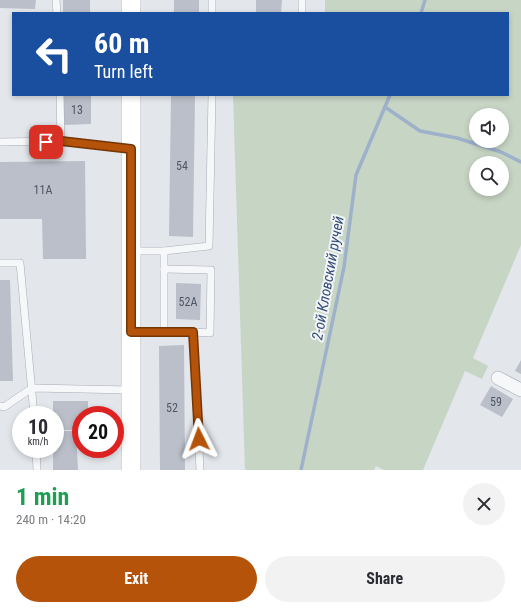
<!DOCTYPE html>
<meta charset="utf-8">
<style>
body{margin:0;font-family:"Roboto Condensed",sans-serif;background:#f2f2f3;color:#2b2b33;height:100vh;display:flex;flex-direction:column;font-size:15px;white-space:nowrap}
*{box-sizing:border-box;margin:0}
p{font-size:13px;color:#7c7c81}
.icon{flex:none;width:22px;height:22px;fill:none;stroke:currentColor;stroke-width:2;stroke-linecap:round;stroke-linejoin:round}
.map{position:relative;height:470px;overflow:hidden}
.side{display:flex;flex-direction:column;background:#fff;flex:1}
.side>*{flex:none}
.top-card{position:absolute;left:12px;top:12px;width:497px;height:84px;border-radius:0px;box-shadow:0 2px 6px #0003;background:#1a4fa0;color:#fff;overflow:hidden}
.fabs{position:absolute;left:469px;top:108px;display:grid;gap:8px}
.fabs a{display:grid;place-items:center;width:40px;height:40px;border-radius:50%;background:#fff;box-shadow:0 2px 6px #0003;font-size:20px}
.speed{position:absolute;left:12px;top:406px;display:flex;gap:8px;font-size:20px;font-weight:700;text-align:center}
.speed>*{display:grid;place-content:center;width:52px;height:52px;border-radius:50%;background:#fff;box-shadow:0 2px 6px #0003;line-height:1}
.speed small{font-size:10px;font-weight:400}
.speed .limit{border:6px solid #d22;background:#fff;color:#111}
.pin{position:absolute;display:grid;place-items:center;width:34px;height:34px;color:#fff;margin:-17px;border-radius:8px;box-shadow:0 2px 6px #0006}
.me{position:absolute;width:44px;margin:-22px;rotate:357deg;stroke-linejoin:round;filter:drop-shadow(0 0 3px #0008)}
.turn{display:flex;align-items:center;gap:14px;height:84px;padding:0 16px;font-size:18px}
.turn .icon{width:52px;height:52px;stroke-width:2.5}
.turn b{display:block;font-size:28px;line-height:34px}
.round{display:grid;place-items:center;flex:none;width:42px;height:42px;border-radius:21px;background:#f2f2f3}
.headline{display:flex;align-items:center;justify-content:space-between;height:68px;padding:0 16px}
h1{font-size:24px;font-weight:700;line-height:30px;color:#1e9e55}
.cta{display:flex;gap:8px;margin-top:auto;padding:8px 16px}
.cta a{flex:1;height:46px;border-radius:24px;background:#b45309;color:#fff;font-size:16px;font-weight:700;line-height:46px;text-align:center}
.cta a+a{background:#f2f2f3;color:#2b2b33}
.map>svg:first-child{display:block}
</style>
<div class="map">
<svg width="521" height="470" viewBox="0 0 521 470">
<rect width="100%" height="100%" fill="#e3e6eb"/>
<!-- green -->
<path fill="#c7d5c4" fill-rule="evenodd" d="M325 0H521V245L473 358 488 366 482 379 465 371 423 470H384L376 466 374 470H245L233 95H508V13H325ZM476 115H502V141H476ZM476 163H502V189H476Z"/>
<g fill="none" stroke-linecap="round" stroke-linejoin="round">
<!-- stream -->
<g stroke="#9eb1cb" stroke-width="3.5">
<polyline points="421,13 425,0"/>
<polyline points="385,107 420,131 457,138 501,152 521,162"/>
<polyline points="301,470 344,267 356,175 390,95"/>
</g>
</g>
<!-- building -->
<g fill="#babfc9">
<polygon points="0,0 36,0 35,9 0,8"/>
<rect x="63" y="0" width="27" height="13"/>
<rect x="174" y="0" width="25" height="13"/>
<polygon points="256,0 282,0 281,13 256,13"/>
<polygon points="64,95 91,95 91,124 64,125"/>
<polygon points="171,95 195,95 193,237 169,236"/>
<polygon points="85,161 86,259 43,259 42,219 0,219 0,162"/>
<polygon points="0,280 10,280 13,381 0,381"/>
<polygon points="176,283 201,284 200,320 176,319"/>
<polygon points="184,345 185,470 160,470 159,346"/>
<polygon points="521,360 521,374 515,371"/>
<polygon points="491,386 513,399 502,417 480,405"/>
<polygon points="53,401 88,401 88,415 81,415 81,436 77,436 77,430 55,430 55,415 41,415 41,412 53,412"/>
<polygon points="55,431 76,431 78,470 53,470 53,449 55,449"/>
</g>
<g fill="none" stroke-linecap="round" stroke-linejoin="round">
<defs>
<g id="lane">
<polyline points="56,0 57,13"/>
<polyline points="212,0 212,13"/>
<polyline points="302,13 302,0"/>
<polyline points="60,95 61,141"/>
<polyline points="0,142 61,141 129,149"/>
<polyline points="131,251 164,251 209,246 212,95"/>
<polyline points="0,263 20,263 34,415"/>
<polyline points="164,269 211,270 210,333 193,332"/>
<polyline points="131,332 193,332 200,470"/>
<polyline points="164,333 164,251"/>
<polyline points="0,406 4,407 32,388 131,390"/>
<polyline points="36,449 37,470"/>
</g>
<polyline id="street" points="498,378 521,390"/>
<g id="secondary">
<polyline points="131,13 131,0"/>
<polyline points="131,95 131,470"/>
</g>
</defs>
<!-- lane casing -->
<use href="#lane" stroke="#a8acb6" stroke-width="8"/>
<!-- street casing -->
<use href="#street" stroke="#a8acb6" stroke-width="14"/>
<!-- secondary casing -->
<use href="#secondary" stroke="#a8acb6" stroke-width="20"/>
<!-- lane -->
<use href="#lane" stroke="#f6f7f9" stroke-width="7"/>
<!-- street -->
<use href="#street" stroke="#f6f7f9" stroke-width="13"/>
<!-- secondary -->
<use href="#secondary" stroke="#fff" stroke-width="19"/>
</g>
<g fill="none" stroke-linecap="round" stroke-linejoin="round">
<defs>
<polyline id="route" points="46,142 61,141 131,149 131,332 193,332 199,439"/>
</defs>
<!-- route casing -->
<use href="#route" stroke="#753606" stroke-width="10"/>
<!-- route -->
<use href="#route" stroke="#b45309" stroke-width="7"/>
</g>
<g text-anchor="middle" stroke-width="4" stroke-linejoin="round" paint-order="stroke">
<!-- number labels -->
<g font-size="12" fill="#4e5565">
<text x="77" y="114">13</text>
<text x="182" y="170">54</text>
<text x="43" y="194">11А</text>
<text x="188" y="306">52А</text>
<text x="496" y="406">59</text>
<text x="172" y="412">52</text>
</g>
<!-- water labels -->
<g font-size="15" font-style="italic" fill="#334f79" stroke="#f3f5f8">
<text transform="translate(328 278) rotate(-80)" y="5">2-ой Кловский ручей</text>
</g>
</g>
</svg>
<div class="fabs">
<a><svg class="icon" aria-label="sound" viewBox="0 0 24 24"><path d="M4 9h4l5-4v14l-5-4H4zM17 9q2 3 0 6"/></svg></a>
<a><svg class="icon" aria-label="search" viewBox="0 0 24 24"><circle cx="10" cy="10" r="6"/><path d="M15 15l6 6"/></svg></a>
</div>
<div class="speed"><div>10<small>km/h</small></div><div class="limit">20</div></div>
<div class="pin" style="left:46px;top:142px;background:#d93025"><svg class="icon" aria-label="arrive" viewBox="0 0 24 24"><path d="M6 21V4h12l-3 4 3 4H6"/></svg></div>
<svg class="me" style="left:199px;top:439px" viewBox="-20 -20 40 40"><path d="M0-17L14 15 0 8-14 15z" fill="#b45309" stroke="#fff" stroke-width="4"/></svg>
<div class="top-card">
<div class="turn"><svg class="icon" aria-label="left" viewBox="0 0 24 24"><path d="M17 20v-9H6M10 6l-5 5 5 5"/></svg><div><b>60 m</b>Turn left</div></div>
</div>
</div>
<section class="side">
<div class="headline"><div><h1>1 min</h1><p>240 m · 14:20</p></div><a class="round"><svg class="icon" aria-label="close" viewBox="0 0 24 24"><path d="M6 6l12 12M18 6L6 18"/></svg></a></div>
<div class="cta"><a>Exit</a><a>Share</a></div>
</section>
